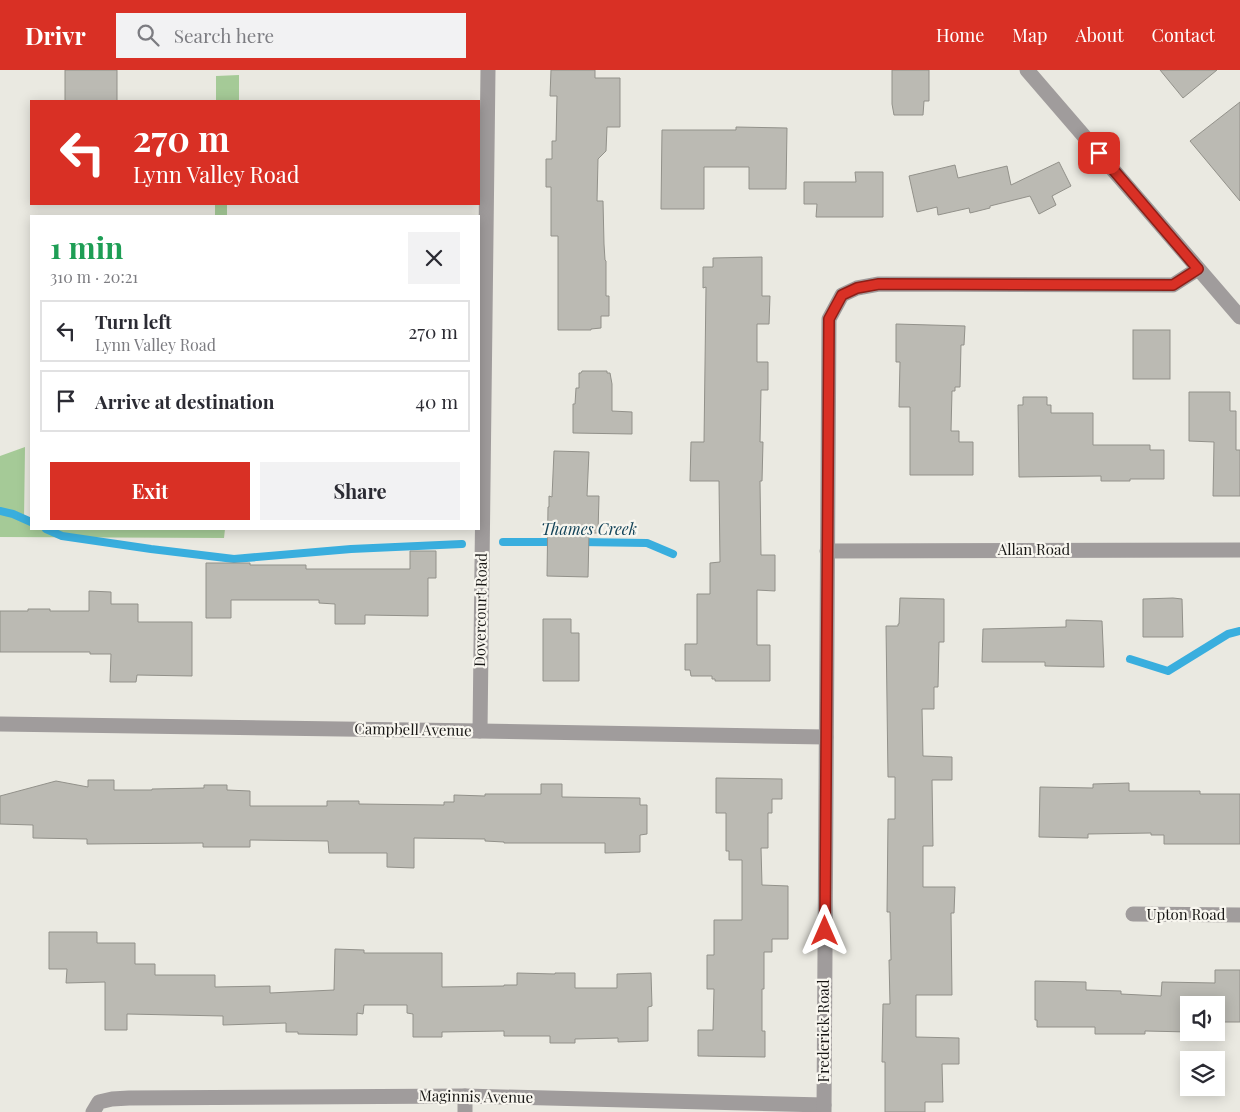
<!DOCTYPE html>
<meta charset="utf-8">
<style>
body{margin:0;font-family:"Playfair Display",serif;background:#f2f2f3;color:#2b2b33;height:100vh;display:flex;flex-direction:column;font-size:19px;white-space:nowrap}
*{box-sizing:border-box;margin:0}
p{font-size:16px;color:#7c7c81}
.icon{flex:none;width:28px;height:28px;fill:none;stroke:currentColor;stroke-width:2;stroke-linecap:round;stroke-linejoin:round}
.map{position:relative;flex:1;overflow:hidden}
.drawer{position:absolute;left:30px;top:145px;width:450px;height:315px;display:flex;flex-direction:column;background:#fff;border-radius:0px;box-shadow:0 2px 12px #0003}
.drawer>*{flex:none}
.hud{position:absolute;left:30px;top:30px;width:450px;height:105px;border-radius:0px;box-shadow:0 2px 12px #0003;background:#d93025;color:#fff;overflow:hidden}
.buttons{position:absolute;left:1180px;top:926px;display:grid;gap:10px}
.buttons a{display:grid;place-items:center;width:45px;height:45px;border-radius:0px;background:#fff;box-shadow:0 2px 12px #0003;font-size:25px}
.pin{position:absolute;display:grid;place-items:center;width:42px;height:42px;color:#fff;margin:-21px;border-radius:10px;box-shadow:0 2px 8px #0006}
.me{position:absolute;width:55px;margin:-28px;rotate:0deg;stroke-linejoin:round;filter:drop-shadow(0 0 4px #0008)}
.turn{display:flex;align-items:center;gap:18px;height:105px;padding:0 20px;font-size:22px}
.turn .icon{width:65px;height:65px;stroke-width:2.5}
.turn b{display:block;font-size:35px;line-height:42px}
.round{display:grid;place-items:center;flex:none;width:52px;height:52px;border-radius:0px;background:#f2f2f3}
.summary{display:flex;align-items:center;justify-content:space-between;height:85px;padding:0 20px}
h1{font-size:30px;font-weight:700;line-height:38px;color:#1e9e55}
.button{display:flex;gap:10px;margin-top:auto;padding:10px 20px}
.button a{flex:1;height:58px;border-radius:0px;background:#d93025;color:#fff;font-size:20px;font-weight:700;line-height:58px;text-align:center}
.button a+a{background:#f2f2f3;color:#2b2b33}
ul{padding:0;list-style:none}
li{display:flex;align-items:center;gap:15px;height:62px;margin:0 10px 8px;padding:0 10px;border:2px solid #e1e1e2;border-radius:0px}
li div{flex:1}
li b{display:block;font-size:19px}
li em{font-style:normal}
header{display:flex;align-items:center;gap:30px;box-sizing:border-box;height:70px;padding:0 25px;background:#d93025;color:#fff}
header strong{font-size:24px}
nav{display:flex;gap:28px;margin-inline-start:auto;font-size:18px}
.search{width:350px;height:45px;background:#f2f2f3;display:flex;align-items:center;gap:12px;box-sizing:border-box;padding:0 18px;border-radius:0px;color:#7c7c81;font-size:19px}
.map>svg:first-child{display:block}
</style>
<header>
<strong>Drivr</strong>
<div class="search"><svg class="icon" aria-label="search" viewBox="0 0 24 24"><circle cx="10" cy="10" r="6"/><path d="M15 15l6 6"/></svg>Search here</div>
<nav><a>Home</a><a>Map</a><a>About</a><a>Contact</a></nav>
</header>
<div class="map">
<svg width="1240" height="1042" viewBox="0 0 1240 1042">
<rect width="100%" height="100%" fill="#eae9e1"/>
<!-- green -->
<g fill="#a5ca97">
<polygon points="239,5 239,31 216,31 216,6"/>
<rect x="215" y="134" width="12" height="12"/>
<polygon points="25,377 24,452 31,453 31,459 225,459 224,468 0,467 0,386"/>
</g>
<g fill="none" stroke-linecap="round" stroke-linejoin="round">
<!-- stream -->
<g stroke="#39aede" stroke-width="8">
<polyline points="0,441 13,444 31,452"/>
<polyline points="46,459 62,466 151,479 234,489 351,479 462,474"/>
<polyline points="503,472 556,472"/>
<polyline points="580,472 647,473 673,484"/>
<polyline points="1130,589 1168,601 1228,564 1240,561"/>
</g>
</g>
<!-- building -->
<g fill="#bbbab3" stroke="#92918a">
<rect x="65" y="0" width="52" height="31"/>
<polygon points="551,0 595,0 595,8 620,8 620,57 607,57 606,81 598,89 597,131 603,131 604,174 605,190 606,191 606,226 609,226 609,246 601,246 601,258 591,259 591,260 558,260 558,166 551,166 551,117 546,117 546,89 552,89 552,71 556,71 557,26 550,26"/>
<polygon points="892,0 929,0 929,31 924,31 923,45 894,45 892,34"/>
<polygon points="1160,0 1217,0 1183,28"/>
<polygon points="1240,32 1240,131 1190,71"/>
<polygon points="736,57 787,58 786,119 749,119 749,97 704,97 704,139 661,139 662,60 736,60"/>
<polygon points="1059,92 1071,116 1052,126 1056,135 1039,144 1030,126 990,136 990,138 970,143 969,138 938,145 937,137 917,142 909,106 955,95 958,108 1007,96 1011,115"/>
<polygon points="855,102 883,102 883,147 816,147 817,134 804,134 804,112 856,112"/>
<polygon points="762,187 762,226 770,226 769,254 757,254 757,292 768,292 768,320 761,320 760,372 763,372 762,411 760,411 761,485 775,485 775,521 757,520 757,575 770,575 770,611 715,611 715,609 712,609 712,606 691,606 690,600 685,600 685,574 697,574 697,524 710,524 710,493 720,492 719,411 690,411 691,372 704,372 706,217 703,218 703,197 713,197 713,188"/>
<polygon points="896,254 965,256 964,275 961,275 960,317 955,317 955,321 952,321 951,361 959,361 959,372 973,372 973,405 910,405 910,337 899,337 900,292 896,292"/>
<rect x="1133" y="260" width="37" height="49"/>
<polygon points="582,301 607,301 607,303 610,303 612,314 612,341 632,342 632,364 573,363 573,334 575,334 576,318 579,318 579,303 581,303"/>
<polygon points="1189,322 1230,322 1230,341 1236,341 1236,380 1240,380 1240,426 1213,426 1214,372 1189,371"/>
<polygon points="1023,327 1047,327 1047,335 1051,335 1051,343 1093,343 1093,375 1150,375 1150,380 1164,380 1164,409 1130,409 1130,411 1101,411 1101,406 1019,407 1018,335 1023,335"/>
<polygon points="554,381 589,382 587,426 599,426 598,463 589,463 588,507 547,506 548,437 549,437 549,426 552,427"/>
<polygon points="410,481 436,481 436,508 428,508 428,546 365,545 365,554 335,554 335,534 319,533 319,530 231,530 231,548 206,548 206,493 250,493 250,495 306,495 306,499 410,499"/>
<polygon points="89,521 111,522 111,534 138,534 138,552 192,552 192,606 137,605 136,612 110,612 111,584 90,584 90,582 0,582 0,541 28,541 28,539 50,539 50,541 89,541"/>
<polygon points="900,528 944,529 944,572 939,572 938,617 934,617 934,639 922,639 923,686 952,687 952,710 932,710 933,776 923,776 923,817 955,817 954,843 951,843 952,925 916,925 916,967 959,968 959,994 942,994 943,1032 925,1032 925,1042 885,1042 885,992 882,992 883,934 890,934 889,890 891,890 890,842 887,842 888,749 895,749 895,707 888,707 886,556 898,556 898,554 899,554"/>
<polygon points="1173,528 1182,529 1183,567 1143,567 1143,529"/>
<polygon points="543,549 571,549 571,563 579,563 579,611 543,611"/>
<polygon points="1066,550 1102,551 1104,597 1045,596 1045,592 982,592 983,559 1066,557"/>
<polygon points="716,708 782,709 782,729 772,729 772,743 768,743 768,778 761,778 762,815 788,816 788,869 772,869 772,882 764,882 764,919 762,919 762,961 765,961 765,987 698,986 698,960 713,960 714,919 707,919 707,885 714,885 714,850 742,850 742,790 729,790 729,781 726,781 726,743 716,743"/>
<polygon points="88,710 114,710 114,720 152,720 152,719 204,718 204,715 227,715 227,720 250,721 250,736 327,736 327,731 359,731 359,734 444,735 444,732 454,732 454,725 485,726 485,724 541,724 541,714 562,714 562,727 640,728 640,735 647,735 647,764 640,765 640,782 605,783 605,773 504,773 504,772 485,771 485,769 414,768 414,798 387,797 387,783 329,783 328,771 250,770 250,777 203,777 203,773 87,774 87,769 33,768 33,755 0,754 0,726 56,711 88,717"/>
<polygon points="1129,713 1129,721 1200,721 1200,724 1240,724 1240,774 1164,774 1164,765 1151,765 1151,763 1088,764 1088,768 1039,767 1040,717 1093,718 1093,714"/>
<polygon points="49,862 97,862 97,873 135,873 135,894 155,894 155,905 215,905 215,917 270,916 270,923 334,920 335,879 364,880 364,883 442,883 442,917 504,916 504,915 517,915 517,903 555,904 555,903 575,903 575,918 617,918 617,904 651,903 652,936 648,937 648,971 618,972 618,968 575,969 575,973 550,973 550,966 504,966 504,961 442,962 442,967 413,967 413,944 407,943 407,935 364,935 363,944 357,943 357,965 298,964 298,962 286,962 286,953 223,955 223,946 127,944 127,960 105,960 105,912 66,913 67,899 49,899"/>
<polygon points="1215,900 1240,900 1240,952 1216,952 1216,935 1189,935 1189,962 1145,961 1145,964 1095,964 1095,957 1037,957 1037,950 1035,950 1035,911 1086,912 1086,920 1121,921 1121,924 1161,926 1162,912 1215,913"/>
</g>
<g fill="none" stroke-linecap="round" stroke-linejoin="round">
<!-- minor -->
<g stroke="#a09c9c" stroke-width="15">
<polyline points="1027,0 1240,247"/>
<polyline points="827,481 1240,480"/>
<polyline points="0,654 480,661 826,667"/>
<polyline points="480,661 488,0"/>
<polyline points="1133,844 1240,845"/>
<polyline points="93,1042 99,1032 112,1029 129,1028 465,1026 824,1035"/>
<polyline points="465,1042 465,1026"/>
<polyline points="824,1042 829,249 842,225 857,218 879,214 1173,215 1198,199"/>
</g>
</g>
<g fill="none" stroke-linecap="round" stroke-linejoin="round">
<defs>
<polyline id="route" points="825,861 829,249 842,225 857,218 879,214 1173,215 1198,199 1099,83"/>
</defs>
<!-- route casing -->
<use href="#route" stroke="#8d1f18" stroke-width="12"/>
<!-- route -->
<use href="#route" stroke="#d93025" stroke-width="9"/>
</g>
<g text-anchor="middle" stroke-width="4.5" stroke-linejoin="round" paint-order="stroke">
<!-- street labels -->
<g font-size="15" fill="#181715" stroke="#f8f6ef">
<text x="1034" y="485">Allan Road</text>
<text transform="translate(481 540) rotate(-89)" y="5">Dovercourt Road</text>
<text transform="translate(413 660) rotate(1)" y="5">Campbell Avenue</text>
<text x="1186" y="850">Upton Road</text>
<text transform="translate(824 961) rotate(-90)" y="5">Frederick Road</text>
<text transform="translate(476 1027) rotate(1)" y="5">Maginnis Avenue</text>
</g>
<!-- water labels -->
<g font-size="16" font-style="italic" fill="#134358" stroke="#f8f6ef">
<text x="589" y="465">Thames Creek</text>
</g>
</g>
</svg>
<div class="buttons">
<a><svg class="icon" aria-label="sound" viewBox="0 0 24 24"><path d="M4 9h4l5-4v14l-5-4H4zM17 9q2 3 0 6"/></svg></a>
<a><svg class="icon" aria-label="layers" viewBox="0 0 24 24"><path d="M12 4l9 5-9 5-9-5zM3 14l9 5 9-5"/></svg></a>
</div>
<div class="pin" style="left:1099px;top:83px;background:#d93025"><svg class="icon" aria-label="arrive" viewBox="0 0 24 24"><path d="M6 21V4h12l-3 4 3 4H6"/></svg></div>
<svg class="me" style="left:825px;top:861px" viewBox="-20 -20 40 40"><path d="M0-17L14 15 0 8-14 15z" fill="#d93025" stroke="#fff" stroke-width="4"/></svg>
<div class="hud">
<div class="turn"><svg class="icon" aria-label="left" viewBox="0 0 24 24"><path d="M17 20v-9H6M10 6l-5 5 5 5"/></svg><div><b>270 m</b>Lynn Valley Road</div></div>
</div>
<section class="drawer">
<div class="summary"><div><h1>1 min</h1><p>310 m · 20:21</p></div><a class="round"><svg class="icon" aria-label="close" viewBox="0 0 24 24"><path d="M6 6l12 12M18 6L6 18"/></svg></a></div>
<ul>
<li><svg class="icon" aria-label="left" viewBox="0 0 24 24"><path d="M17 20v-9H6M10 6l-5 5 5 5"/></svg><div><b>Turn left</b><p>Lynn Valley Road</p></div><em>270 m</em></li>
<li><svg class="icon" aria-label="arrive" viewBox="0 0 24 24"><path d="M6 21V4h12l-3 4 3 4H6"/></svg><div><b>Arrive at destination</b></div><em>40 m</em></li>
</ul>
<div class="button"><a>Exit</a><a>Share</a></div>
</section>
</div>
